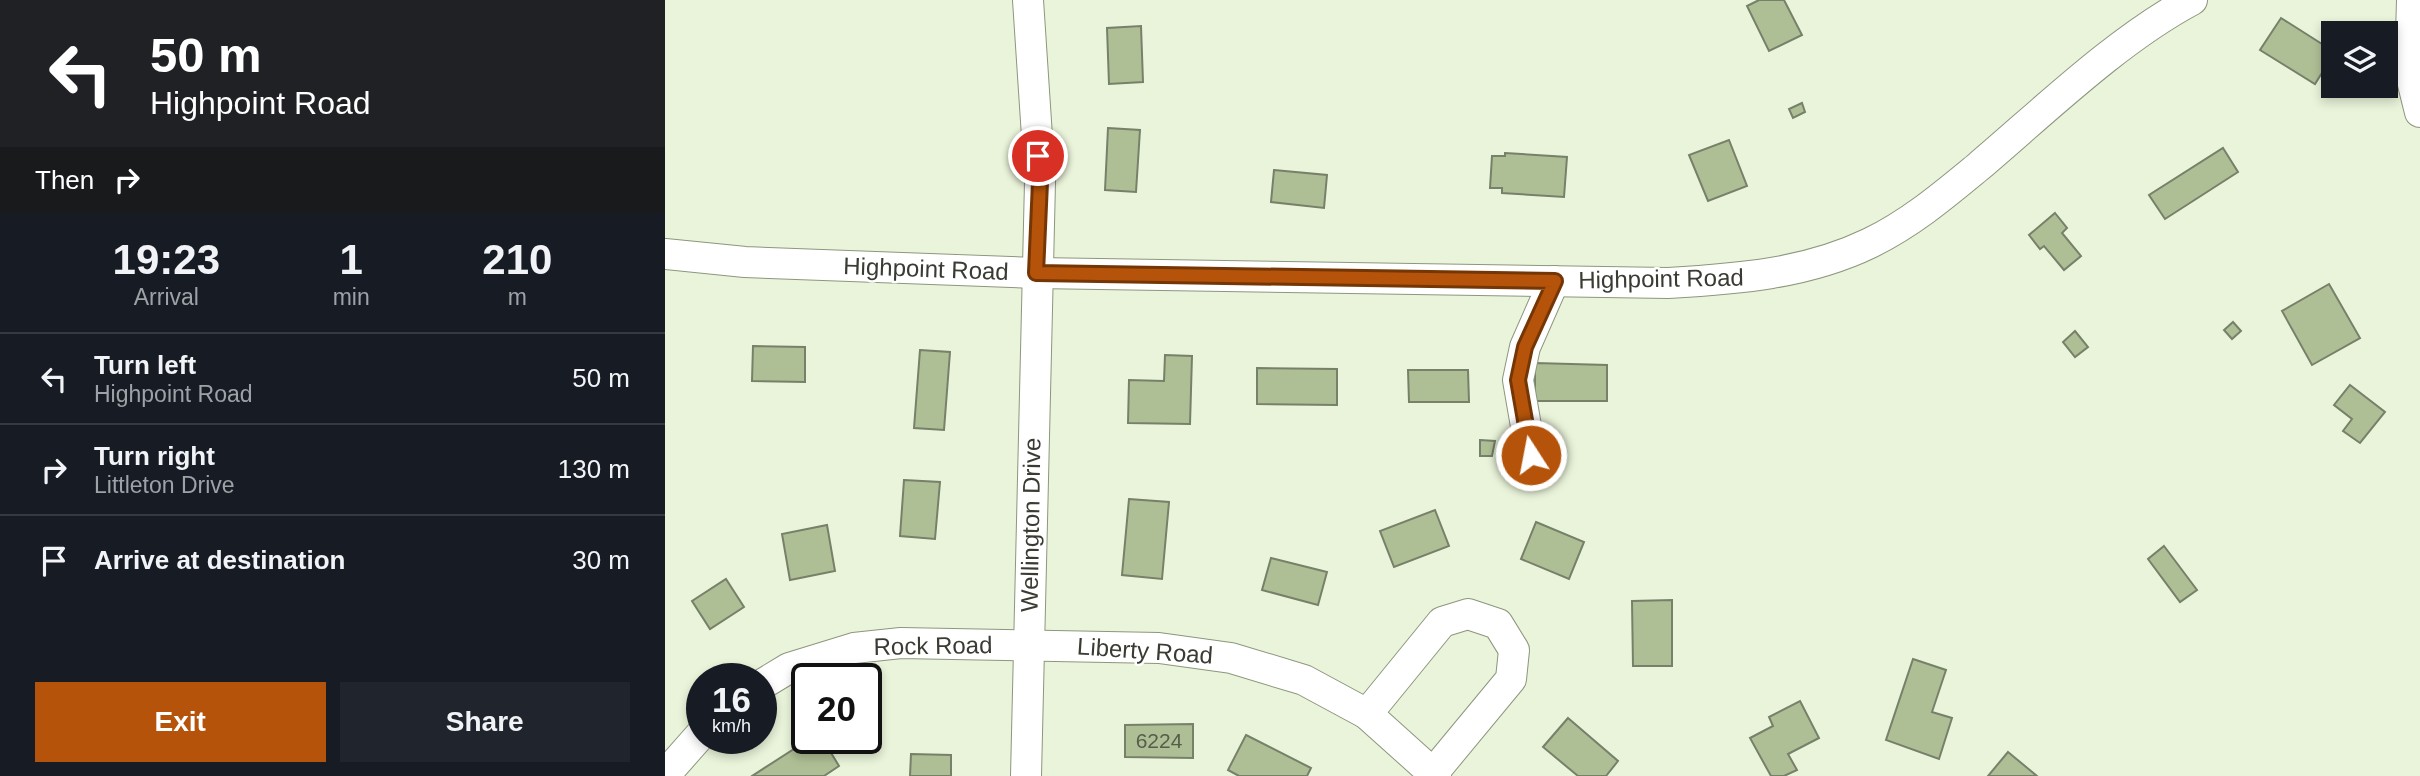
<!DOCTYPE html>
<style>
body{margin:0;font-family:Arial,sans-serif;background:#20242c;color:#f1f3f6;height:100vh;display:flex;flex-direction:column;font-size:26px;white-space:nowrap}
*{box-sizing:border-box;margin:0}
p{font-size:23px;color:#9ea1a6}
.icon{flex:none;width:38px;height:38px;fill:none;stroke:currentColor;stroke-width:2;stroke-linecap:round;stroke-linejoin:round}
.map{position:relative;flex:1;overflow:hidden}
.drawer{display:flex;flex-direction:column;background:#171b24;width:665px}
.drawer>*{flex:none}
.hud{background:#202124;color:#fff;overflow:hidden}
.tools{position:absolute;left:1656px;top:21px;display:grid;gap:14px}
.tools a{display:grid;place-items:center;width:77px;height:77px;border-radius:0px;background:#171b24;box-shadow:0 4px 10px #0003;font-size:35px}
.speed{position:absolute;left:21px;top:663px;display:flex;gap:14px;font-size:35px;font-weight:700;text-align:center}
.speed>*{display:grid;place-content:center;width:91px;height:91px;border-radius:50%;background:#171b24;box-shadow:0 4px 10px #0003;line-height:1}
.speed small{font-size:18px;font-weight:400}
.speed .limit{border:4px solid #111;border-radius:10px;background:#fff;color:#111}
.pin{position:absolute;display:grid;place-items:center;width:60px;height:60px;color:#fff;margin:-30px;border:4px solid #fff;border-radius:50%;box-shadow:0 2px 7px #0007}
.me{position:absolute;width:77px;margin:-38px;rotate:349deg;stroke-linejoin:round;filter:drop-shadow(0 0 5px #0008)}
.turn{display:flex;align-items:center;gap:24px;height:147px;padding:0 35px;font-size:32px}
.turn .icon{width:91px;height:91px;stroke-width:2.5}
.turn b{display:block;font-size:49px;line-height:60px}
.then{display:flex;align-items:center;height:66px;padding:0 35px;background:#0003;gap:14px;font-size:26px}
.eta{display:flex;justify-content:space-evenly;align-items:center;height:119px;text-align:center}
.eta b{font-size:42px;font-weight:700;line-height:49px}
.button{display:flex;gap:14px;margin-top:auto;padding:14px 35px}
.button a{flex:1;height:80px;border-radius:0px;background:#b45309;color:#fff;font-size:28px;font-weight:700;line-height:80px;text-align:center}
.button a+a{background:#20242c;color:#f1f3f6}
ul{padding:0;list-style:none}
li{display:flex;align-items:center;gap:21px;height:91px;padding:0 35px;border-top:2px solid #363941}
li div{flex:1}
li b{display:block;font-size:26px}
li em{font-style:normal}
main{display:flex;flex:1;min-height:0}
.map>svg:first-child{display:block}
</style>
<main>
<section class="drawer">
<div class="hud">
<div class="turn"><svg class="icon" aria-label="left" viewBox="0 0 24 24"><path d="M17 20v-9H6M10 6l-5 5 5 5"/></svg><div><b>50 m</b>Highpoint Road</div></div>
<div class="then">Then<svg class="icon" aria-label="right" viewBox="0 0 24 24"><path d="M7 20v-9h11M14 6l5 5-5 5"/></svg></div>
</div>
<div class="eta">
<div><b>19:23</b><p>Arrival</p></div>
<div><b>1</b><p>min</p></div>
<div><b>210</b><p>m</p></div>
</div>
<ul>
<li><svg class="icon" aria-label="left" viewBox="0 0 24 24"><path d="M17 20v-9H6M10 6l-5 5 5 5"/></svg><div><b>Turn left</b><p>Highpoint Road</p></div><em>50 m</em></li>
<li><svg class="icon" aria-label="right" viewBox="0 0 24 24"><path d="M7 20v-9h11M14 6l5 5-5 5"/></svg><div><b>Turn right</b><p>Littleton Drive</p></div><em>130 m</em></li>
<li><svg class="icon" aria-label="arrive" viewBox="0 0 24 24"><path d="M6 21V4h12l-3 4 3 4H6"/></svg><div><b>Arrive at destination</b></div><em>30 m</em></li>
</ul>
<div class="button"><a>Exit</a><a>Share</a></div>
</section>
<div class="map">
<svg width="1755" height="776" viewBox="0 0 1755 776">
<rect width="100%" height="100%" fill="#eaf4da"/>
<!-- building -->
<g fill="#afbf95" stroke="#778069" stroke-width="2">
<polygon points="1094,0 1119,0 1137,35 1104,51 1082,6"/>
<polygon points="1616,18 1668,51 1668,55 1650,84 1595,50"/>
<polygon points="476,26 478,82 444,84 442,28"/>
<polygon points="1137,103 1140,112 1128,118 1124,109"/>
<polygon points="443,128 475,130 471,192 440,190"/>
<polygon points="1064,140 1082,186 1043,201 1024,155"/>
<polygon points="1558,148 1573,172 1500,219 1484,195"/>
<polygon points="840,153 902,157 899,197 837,193 837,188 825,188 827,156 840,156"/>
<polygon points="609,170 662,175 659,208 606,202"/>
<polygon points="1390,213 1402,228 1397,233 1416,256 1399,270 1379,246 1375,249 1364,235"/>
<polygon points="1664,284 1695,338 1647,365 1617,311"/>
<polygon points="1568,322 1576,331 1567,339 1559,330"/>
<polygon points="1410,331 1423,347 1410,357 1398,342"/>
<polygon points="88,346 140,347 140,382 87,381"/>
<polygon points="255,350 285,352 279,430 249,428"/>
<polygon points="500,355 527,356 525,424 463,423 464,380 499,381"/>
<polygon points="870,363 942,365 942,401 870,401"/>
<polygon points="592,368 672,369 672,405 592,404"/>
<polygon points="743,370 803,370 804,402 744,402"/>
<polygon points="1685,385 1720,412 1695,443 1678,431 1687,419 1669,405"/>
<polygon points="815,440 830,441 827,456 815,456"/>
<polygon points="239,480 275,482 270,539 235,536"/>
<polygon points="464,499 504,502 497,579 457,575"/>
<polygon points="770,510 784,546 729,567 715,531"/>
<polygon points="871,522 919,542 904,579 856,559"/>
<polygon points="162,525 170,571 125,580 117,534"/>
<polygon points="1499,546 1532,590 1515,602 1483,559"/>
<polygon points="606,558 662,572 653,605 597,590"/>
<polygon points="61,579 79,607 45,629 27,601"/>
<polygon points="1007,600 1007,666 968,666 967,601"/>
<polygon points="1248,659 1281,670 1267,712 1287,718 1274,759 1221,740"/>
<polygon points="1135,701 1154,738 1123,754 1132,770 1119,776 1106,776 1085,738 1108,726 1104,717"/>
<polygon points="903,718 953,761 941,776 913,776 878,747"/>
<polygon points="528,724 528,758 460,757 460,725"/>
<polygon points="581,735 646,768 642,776 574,776 563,770"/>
<polygon points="146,738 157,738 174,766 159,776 87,776"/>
<polygon points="1343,752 1372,776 1323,776"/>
<polygon points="246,754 286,755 286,776 245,776"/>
</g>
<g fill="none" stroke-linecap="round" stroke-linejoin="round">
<defs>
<g id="minor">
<polyline points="1747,0 1745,72 1755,112"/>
<path d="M0 254 80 262 371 273 1003 283C1072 279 1141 274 1205 243 1246 223 1279 195 1313 167 1379 111 1452 40 1527 0"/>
<polyline points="866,455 853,380 860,347 889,281"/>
<polyline points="96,685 124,668 189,648 236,643 494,648 566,658 639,680 702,714 771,776"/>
<polyline points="702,714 777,622 803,614 833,624 849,650 846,679 769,772"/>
<polyline points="0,775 37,733"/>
<polyline points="361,776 375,182 363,0"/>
</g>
</defs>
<!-- minor casing -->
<use href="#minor" stroke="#8d967e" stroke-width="32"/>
<!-- minor -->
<use href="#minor" stroke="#fff" stroke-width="30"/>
</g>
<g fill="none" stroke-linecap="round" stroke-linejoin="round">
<defs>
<polyline id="route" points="373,156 375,182 371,273 890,281 860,347 853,380 866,455"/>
</defs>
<!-- route casing -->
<use href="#route" stroke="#753606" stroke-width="18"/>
<!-- route -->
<use href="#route" stroke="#b45309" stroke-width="12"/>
</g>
<g text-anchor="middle" stroke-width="5" stroke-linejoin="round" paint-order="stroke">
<!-- number labels -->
<g font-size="21" fill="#565d4b">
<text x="494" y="748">6224</text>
</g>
<!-- street labels -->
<g font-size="24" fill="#383c32" stroke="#fff">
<text transform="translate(261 269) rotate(2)" y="8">Highpoint Road</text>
<text transform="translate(996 279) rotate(-1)" y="8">Highpoint Road</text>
<text transform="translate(366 525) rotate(-89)" y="8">Wellington Drive</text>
<text transform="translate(268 646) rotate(-1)" y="8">Rock Road</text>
<text transform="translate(480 651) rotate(4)" y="8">Liberty Road</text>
</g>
</g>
</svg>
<div class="tools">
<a><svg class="icon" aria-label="layers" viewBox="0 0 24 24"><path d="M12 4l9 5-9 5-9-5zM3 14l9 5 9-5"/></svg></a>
</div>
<div class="speed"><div>16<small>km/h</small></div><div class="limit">20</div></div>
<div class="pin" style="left:373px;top:156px;background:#d93025"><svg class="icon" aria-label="arrive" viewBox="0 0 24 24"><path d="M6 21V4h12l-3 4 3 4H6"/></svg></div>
<svg class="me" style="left:866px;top:455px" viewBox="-20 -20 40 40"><circle r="17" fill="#b45309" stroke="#fff" stroke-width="3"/><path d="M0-11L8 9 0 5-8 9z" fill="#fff"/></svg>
</div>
</main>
